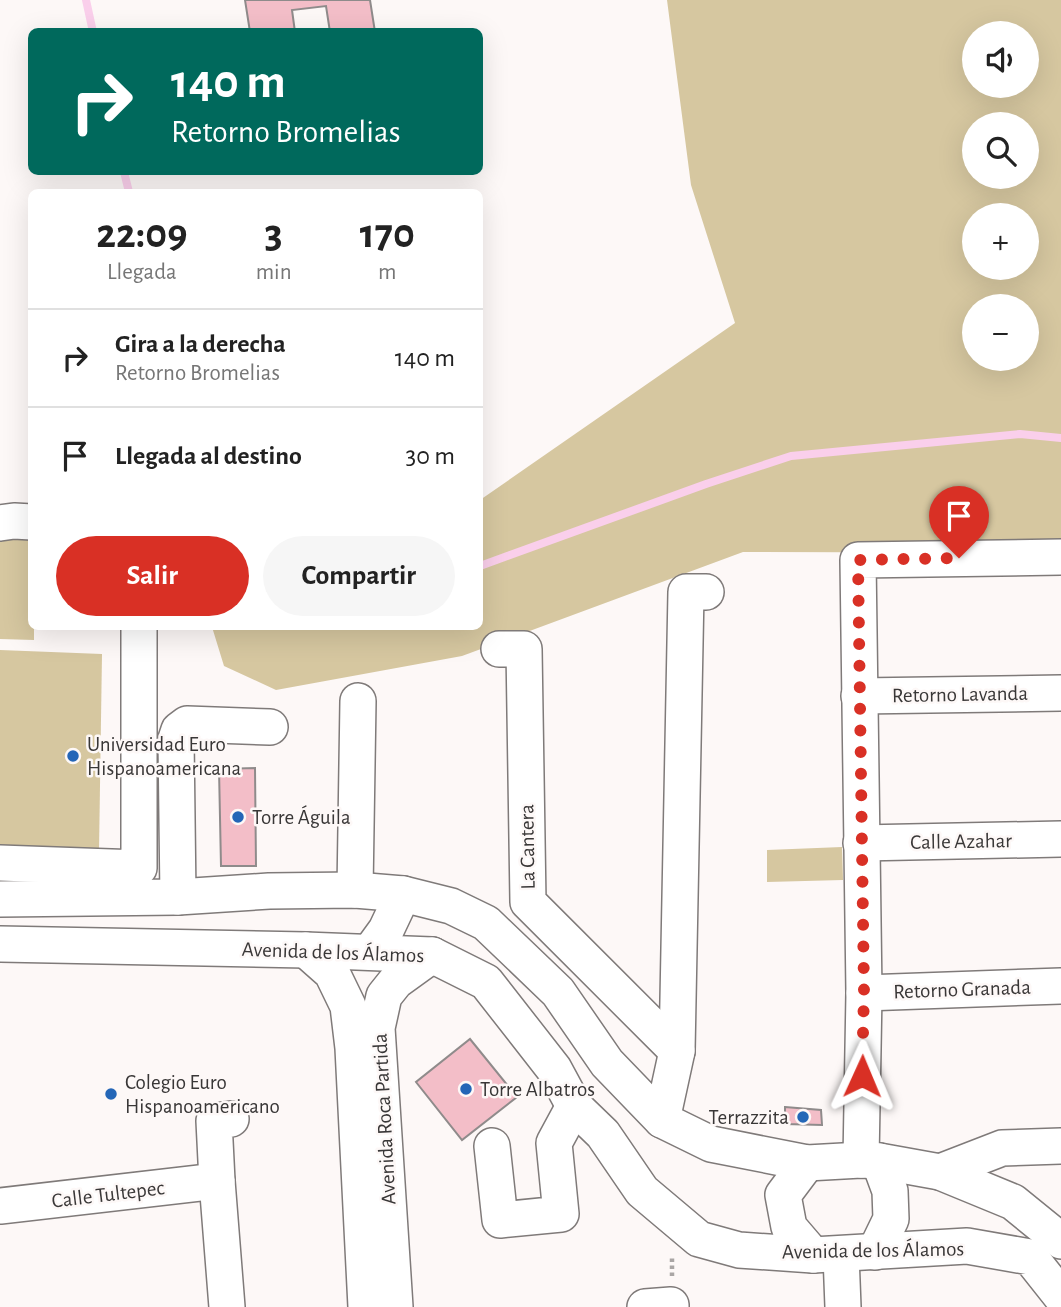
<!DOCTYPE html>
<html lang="es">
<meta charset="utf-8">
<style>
body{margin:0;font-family:"Alegreya Sans",sans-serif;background:#f6f6f6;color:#222;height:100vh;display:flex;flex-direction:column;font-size:26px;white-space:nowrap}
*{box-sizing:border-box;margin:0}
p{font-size:23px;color:#767676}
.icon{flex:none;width:38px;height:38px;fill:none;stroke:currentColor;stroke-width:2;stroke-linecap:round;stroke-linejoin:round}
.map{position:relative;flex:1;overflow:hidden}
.side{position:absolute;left:28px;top:189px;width:455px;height:441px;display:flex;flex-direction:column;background:#fff;border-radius:10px;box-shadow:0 7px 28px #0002}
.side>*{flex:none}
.banner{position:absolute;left:28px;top:28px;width:455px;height:147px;border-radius:10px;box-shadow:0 7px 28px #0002;background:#00695c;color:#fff;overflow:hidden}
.controls{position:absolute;left:962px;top:21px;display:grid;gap:14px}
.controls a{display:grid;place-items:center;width:77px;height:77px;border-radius:50%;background:#fff;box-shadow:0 7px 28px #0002;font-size:35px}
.pin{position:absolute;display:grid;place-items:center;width:60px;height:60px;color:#fff;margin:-72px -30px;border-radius:50% 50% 50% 0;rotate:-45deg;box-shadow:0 0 7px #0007}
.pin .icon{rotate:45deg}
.me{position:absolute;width:77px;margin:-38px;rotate:1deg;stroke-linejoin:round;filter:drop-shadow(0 0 5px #0008)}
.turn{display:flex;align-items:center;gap:24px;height:147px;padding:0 28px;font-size:32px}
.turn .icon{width:91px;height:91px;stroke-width:2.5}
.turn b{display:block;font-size:49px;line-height:60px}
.eta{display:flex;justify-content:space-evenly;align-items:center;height:119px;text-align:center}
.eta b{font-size:42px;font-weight:600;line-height:49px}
.primary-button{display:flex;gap:14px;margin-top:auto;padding:14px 28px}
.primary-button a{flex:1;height:80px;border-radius:42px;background:#d93025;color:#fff;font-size:28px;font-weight:600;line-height:80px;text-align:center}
.primary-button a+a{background:#f6f6f6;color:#222}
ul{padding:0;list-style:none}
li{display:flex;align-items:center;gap:21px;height:98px;padding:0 28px;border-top:2px solid #e0e0e0}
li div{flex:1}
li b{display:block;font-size:26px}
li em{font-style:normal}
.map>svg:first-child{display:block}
</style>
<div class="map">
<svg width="1061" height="1307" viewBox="0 0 1061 1307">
<rect width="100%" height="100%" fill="#fdf8f7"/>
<!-- green -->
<g fill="#d6c7a0" fill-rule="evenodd">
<path d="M667 0H1061V553L743 552 462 656 276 690 224 666 212 627 480 626V500L735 323 691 185ZM975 33H1027V86H975ZM975 124H1027V177H975ZM975 215H1027V268H975ZM975 306H1027V359H975Z"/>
<polygon points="0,536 31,537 32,626 34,627 34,640 0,639"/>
<polygon points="0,650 102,654 99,852 0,848"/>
<polygon points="842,847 843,880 767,882 767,850"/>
</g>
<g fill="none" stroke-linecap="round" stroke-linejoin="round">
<!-- stream -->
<g stroke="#facfeb" stroke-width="8">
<polyline points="86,0 93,32"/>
<polyline points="124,172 129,192"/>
<polyline points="480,566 706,484 791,456 1020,434 1061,438"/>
</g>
</g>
<!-- building -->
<g fill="#f3bec8" stroke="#8f8b8b" stroke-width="2">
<polygon points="245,0 370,0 375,32 330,32 326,6 292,10 295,32 250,32"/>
<polygon points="255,768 256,866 221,866 219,769"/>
<polygon points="470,1039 517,1097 462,1140 416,1082"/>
<polygon points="785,1107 821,1110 822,1125 785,1124"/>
</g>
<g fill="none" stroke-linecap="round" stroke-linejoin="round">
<defs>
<g id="minor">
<polyline points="0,523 14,521 32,522"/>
<polyline points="499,649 524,649 528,902 677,1051"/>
<polyline points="859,696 1061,693"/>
<polyline points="861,843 1061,839"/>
<polyline points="0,863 139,868 139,626"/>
<polyline points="355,890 358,701"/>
<polyline points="178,897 176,739 179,730 187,724 270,727"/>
<polyline points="0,899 178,897 269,891 355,890 403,894 451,906 486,923 558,992 607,1063 662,1120 711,1144 807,1163 861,1160 879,1161 940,1172 1013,1202 1061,1241"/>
<polyline points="0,944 306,950 432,955 486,982 554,1069 574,1106 603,1134 642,1191 699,1239 739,1250 813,1255 967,1246 1030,1257 1061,1296"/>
<polyline points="306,950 332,973 348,1006 353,1048 366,1307"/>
<polyline points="370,952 386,930 403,894"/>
<polyline points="864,993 1061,986"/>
<polyline points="662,1120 677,1051 686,592 706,592"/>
<polyline points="492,1146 500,1220 561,1214 554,1143 574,1106"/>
<polyline points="861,1160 864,993 858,560 1061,557"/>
<polyline points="807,1163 783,1195 789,1227 813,1255"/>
<polyline points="940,1172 1002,1148 1061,1146"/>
<polyline points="0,1206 217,1181"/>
<polyline points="875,1252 891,1219 890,1191 879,1161"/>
<polyline points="841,1255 843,1307"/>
<polyline points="227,1307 217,1181 214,1121 231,1119"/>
<polyline points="395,1307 377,1028 384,996 396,981 432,955"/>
<polyline points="645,1307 671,1305 671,1307"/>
</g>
</defs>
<!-- minor casing -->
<use href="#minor" stroke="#7f7a79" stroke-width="38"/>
<!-- path -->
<polyline stroke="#aaa6a5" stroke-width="4.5" stroke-dasharray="3.5 3.5" stroke-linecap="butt" points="672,1276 672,1256"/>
<!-- minor -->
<use href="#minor" stroke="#fff" stroke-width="35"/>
</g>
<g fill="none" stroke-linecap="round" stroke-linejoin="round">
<!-- route -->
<polyline stroke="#d93025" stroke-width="12" stroke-dasharray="0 21.6" points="862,1076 864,992 858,560 959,558"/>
</g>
<!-- markers -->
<g fill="#2466b7" stroke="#fdf8f7" stroke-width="2.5">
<circle cx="73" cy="756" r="7"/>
<circle cx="238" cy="817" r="7"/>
<circle cx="466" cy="1089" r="7"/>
<circle cx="111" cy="1094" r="7"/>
<circle cx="803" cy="1117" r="7"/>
</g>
<g text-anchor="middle" stroke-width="5" stroke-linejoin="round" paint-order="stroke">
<!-- street labels -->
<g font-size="21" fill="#393737" stroke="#fdf8f7">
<text transform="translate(960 694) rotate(-1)" y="7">Retorno Lavanda</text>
<text transform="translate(961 841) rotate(-1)" y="7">Calle Azahar</text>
<text transform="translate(527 847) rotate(-91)" y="7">La Cantera</text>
<text transform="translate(333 952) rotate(2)" y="7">Avenida de los Álamos</text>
<text transform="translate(962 989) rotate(-2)" y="7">Retorno Granada</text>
<text transform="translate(384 1119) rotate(-93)" y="7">Avenida Roca Partida</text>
<text transform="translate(108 1194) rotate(-7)" y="7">Calle Tultepec</text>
<text transform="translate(873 1250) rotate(-1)" y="7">Avenida de los Álamos</text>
</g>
<!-- poi labels -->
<g font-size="21" fill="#393737" stroke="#fdf8f7" text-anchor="start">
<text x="87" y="751">Universidad Euro<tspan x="87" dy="24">Hispanoamericana</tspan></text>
<text x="252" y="824">Torre Águila</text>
<text x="125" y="1089">Colegio Euro<tspan x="125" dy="24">Hispanoamericano</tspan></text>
<text x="480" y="1096">Torre Albatros</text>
<text x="789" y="1124" text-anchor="end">Terrazzita</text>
</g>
</g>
</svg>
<div class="controls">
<a><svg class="icon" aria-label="sound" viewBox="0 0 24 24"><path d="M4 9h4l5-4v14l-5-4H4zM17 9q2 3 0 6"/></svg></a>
<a><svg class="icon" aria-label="search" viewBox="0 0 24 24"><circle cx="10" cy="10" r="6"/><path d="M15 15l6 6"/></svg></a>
<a>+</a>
<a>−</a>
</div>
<div class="pin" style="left:959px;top:558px;background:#d93025"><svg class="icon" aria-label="arrive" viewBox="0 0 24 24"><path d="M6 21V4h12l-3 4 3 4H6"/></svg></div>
<svg class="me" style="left:862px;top:1076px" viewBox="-20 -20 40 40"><path d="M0-17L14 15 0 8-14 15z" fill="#d93025" stroke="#fff" stroke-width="4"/></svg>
<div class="banner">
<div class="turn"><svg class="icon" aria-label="right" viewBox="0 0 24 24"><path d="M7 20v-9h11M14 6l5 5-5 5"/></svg><div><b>140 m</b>Retorno Bromelias</div></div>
</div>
<section class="side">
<div class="eta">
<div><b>22:09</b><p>Llegada</p></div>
<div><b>3</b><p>min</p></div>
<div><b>170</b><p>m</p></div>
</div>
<ul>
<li><svg class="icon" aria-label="right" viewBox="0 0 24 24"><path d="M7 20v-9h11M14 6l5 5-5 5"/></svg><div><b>Gira a la derecha</b><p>Retorno Bromelias</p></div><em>140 m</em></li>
<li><svg class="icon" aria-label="arrive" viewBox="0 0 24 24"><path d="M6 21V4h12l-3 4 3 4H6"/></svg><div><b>Llegada al destino</b></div><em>30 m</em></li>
</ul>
<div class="primary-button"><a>Salir</a><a>Compartir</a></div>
</section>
</div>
